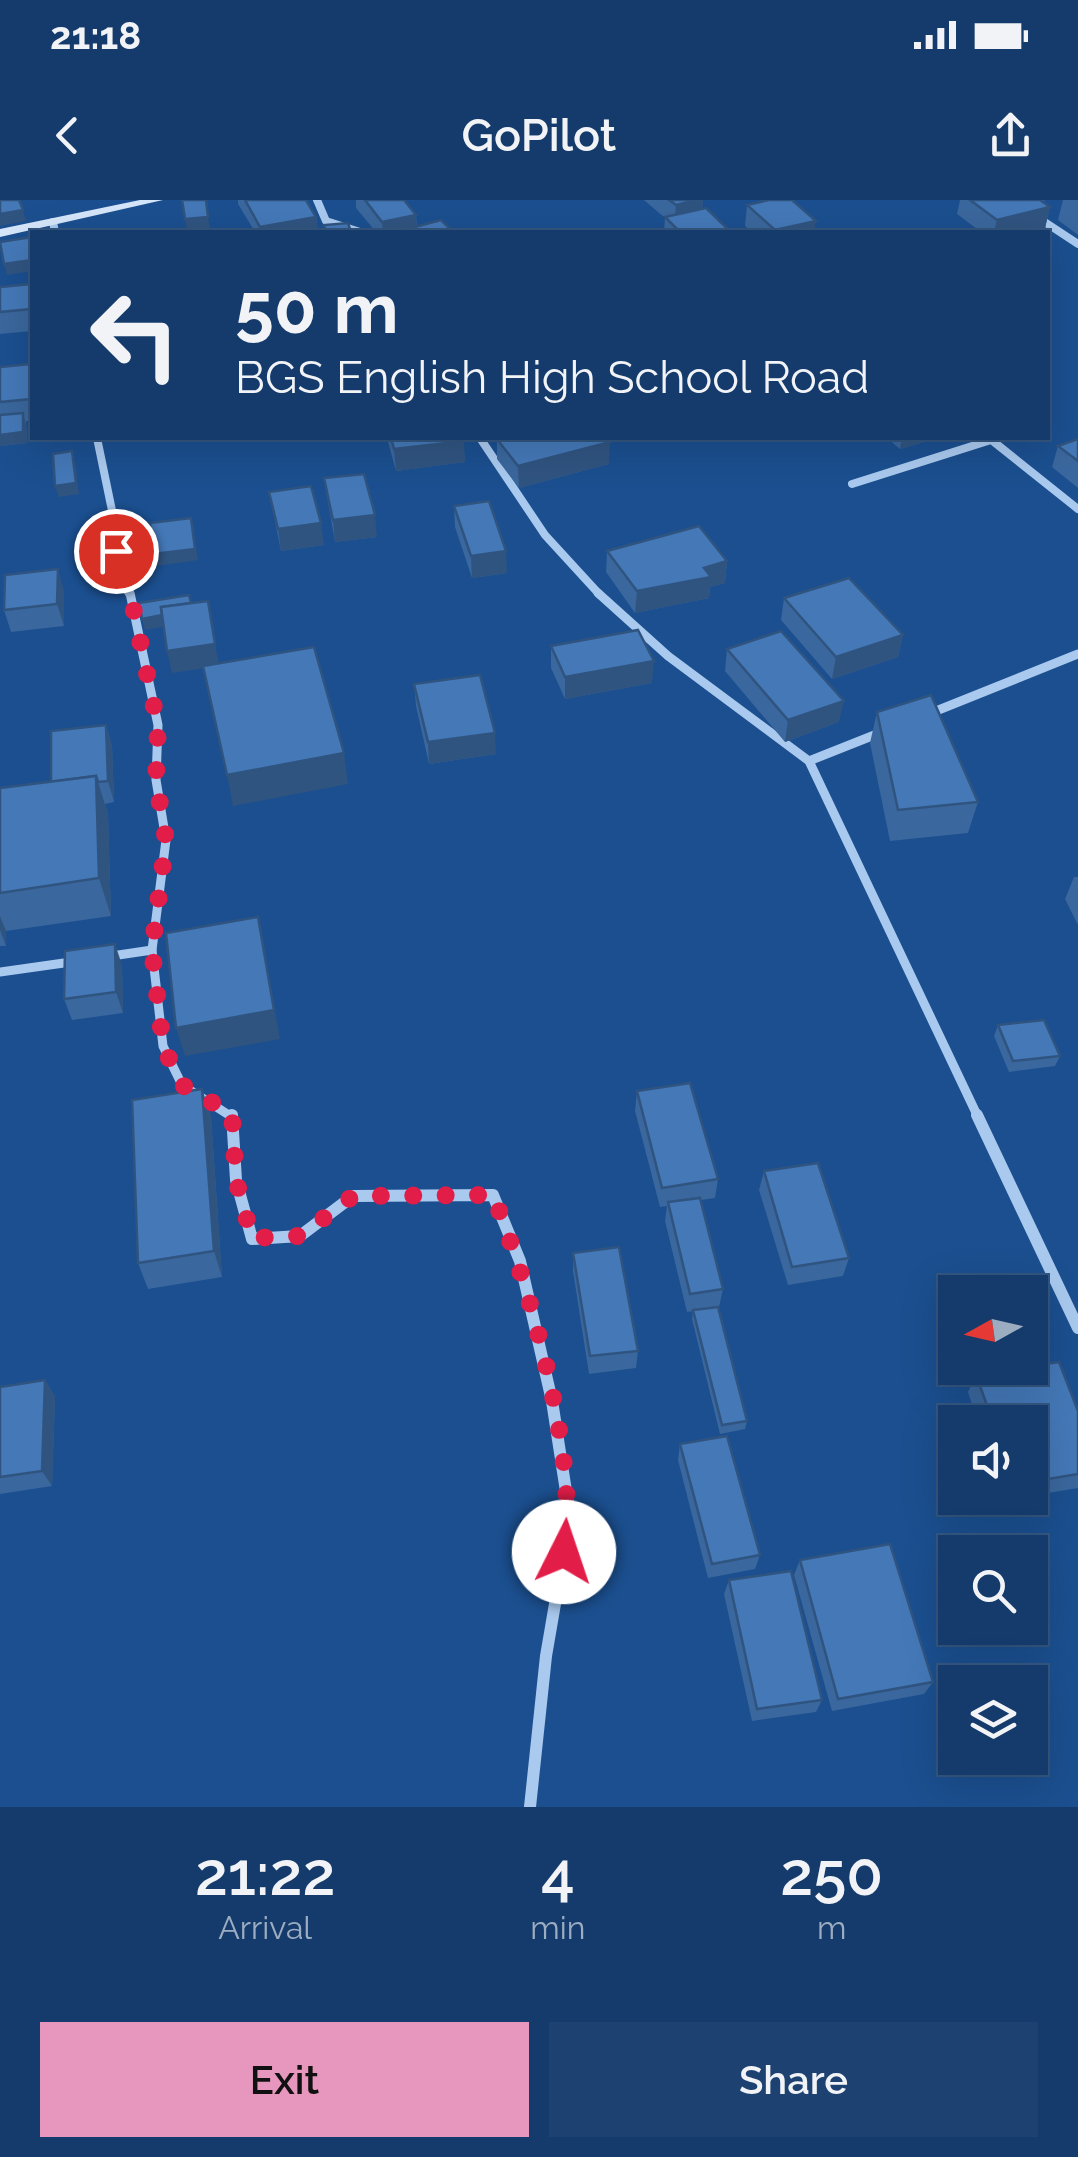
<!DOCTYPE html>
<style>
body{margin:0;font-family:Raleway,sans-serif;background:#1d4271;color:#f1f3f6;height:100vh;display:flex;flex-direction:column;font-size:38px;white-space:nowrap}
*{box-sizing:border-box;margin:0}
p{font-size:32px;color:#9dadc1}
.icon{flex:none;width:55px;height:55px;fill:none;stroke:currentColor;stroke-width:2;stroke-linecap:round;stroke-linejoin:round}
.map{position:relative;height:1607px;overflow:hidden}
.drawer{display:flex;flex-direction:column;background:#143b6b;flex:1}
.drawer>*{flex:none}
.banner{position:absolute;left:30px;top:30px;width:1020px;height:210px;border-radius:0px;box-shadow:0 10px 40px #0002,0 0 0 2px #33557e;background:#143b6b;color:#f1f3f6;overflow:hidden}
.needle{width:65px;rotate:262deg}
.tools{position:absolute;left:938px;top:1075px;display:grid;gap:20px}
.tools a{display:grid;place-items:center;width:110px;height:110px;border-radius:0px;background:#143b6b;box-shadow:0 10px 40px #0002,0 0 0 2px #33557e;font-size:50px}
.pin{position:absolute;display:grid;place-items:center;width:85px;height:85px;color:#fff;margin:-42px;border:5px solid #fff;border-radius:50%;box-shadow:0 2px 10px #0007}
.me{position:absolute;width:110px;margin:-55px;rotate:4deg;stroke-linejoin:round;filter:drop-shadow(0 0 8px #0008)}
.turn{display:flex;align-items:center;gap:35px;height:210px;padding:0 40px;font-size:45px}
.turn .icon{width:130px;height:130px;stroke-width:2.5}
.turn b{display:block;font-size:70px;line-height:85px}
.eta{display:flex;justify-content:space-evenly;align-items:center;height:170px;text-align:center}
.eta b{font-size:60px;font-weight:600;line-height:70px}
.primary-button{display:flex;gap:20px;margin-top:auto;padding:20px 40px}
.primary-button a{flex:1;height:115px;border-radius:0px;background:#e797bd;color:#111;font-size:40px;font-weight:600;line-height:115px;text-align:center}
.primary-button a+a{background:#1d4271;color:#f1f3f6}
.status{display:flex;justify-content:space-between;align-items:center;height:70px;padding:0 50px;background:#143b6b;direction:ltr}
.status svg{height:28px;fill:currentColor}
header{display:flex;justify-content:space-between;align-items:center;height:130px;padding:0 40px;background:#143b6b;font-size:45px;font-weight:600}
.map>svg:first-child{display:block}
</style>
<div class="status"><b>21:18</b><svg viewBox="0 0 49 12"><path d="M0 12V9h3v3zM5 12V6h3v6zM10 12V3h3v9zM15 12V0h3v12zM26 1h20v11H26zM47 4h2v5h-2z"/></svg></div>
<header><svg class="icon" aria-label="back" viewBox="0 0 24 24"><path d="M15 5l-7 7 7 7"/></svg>GoPilot<svg class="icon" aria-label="share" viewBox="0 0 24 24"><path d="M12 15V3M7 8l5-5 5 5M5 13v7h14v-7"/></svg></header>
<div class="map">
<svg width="1078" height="1607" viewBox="0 0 1078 1607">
<rect width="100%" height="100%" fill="#1b4f8f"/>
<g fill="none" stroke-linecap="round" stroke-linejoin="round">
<!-- street-far2 -->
<g stroke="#a9c9ee" stroke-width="8">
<polyline points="317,0 326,21 360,32"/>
<polyline points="1037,17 1078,44"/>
<polyline points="53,22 55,32"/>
<polyline points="97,238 115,325 117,377 130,395"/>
<polyline points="480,238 545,335 600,395"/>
<polyline points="989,238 1078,309"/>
<polyline points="852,284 991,240"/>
</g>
<!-- street-far1 -->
<g stroke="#a9c9ee" stroke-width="9">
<polyline points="130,393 158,525 156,580 166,640 152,750 163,846 182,885 232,917"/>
<polyline points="598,393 668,456 809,561"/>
<polyline points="926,515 1078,454"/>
<polyline points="882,532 809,561 978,917"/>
<polyline points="105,757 152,750"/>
<polyline points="0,772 78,761"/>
</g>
<!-- street -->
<g stroke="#a9c9ee" stroke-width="12">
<polyline points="232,915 236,980 252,1039 300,1036 353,996 493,995 520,1061 552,1201 570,1317 546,1456 530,1607"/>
<polyline points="977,915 1078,1128"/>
</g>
<!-- secondary -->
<polygon fill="#d6e6fa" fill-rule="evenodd" points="140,0 163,0 0,37 0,29"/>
</g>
<!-- wall -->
<g fill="#3a679d">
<polygon points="238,0 306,0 316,17 318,32 255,32 238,4"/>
<polygon points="356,0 404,0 416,15 417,27 453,32 376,32 356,8"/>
<polygon points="644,0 703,0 702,9 731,32 664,32 665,18"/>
<polygon points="960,0 1046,0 1042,1 1050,7 1045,28 1026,32 981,32 957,14"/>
<polygon points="1063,0 1078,0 1078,35 1058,20"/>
<polygon points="747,5 814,32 752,32 745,26"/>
<polygon points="32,84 32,131 0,134 0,87"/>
<polygon points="31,164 32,221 26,221 27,243 0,246 0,167"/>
<polygon points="387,238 463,238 465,262 396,271"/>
<polygon points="497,238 609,264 519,288 497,259"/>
<polygon points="887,238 938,238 900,249"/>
<polygon points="1078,239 1078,288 1052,267 1058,246"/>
<polygon points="324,279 377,337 335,342"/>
<polygon points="269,292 324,345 281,351"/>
<polygon points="454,306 507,373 472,378 455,327"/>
<polygon points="607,351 727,361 725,383 710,387 709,398 635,413 606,372"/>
<polygon points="64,391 64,426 11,432 4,410"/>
<polygon points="784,398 903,435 898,457 832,479 781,420"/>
<polygon points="551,446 652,483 565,499 551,468"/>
<polygon points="727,449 839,522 785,542 725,471"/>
<polygon points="414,484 496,554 429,564 416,506"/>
<polygon points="877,512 978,602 968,633 890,641 870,543"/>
<polygon points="106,525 112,546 114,602 105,604 108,614 111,716 6,731 6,746 0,746 0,588 51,582"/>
<polygon points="1074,677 1078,677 1078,725 1065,699"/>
<polygon points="122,765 123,813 72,820 64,799"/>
<polygon points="998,825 1060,856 1055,866 1009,872 994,836"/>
<polygon points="202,889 211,917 222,1077 148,1089 138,1063"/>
<polygon points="637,891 718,979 715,998 701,1000 723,1089 719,1107 747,1221 745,1229 720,1234 692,1119 693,1111 687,1112 665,1021 667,1006 660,1007 635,911"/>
<polygon points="764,971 849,1058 843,1076 788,1085 759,990"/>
<polygon points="573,1053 638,1151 636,1168 589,1174 573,1071"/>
<polygon points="976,1175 1078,1211 1078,1288 1030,1296 1030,1222 978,1222 968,1192"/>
<polygon points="45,1180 55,1197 52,1286 0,1294 0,1187"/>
<polygon points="680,1244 760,1355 755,1369 708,1378 678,1260"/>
<polygon points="800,1360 933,1482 924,1494 832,1511 794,1375"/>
<polygon points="729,1380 822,1500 816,1512 752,1521 724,1394"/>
</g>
<!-- shaded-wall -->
<g fill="#305480">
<polygon points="697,0 703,0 701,19 674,26 676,5"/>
<polygon points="1050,7 1045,28 1026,32 994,32 997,20"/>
<polygon points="23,10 26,21 0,26 0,14"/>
<polygon points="416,15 417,32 404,30 404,32 383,32 382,22"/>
<polygon points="208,17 210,28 187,30 185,19"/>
<polygon points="316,17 318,32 261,32 260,27"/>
<polygon points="816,21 814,32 775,32 775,30"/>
<polygon points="32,60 32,71 7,75 4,64"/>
<polygon points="23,213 26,224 27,243 0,246 0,235"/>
<polygon points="902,238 938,238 900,249"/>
<polygon points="464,241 465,262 396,271 394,249"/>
<polygon points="610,242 609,264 519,288 518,266"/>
<polygon points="72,251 75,262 79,294 59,297 55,286"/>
<polygon points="375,315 377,337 335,342 333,320"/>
<polygon points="321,323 324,345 281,351 278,329"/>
<polygon points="193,329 198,360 156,366 153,354"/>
<polygon points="506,351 507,373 472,378 471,356"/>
<polygon points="727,361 725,383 710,387 709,398 635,413 637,391"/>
<polygon points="58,369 64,391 64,426 57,404"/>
<polygon points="208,401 219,466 172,473 167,451"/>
<polygon points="192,410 195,421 145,430 142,419"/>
<polygon points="903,435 898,457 832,479 836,457"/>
<polygon points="654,461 652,483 565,499 565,477"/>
<polygon points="844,501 839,522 785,542 788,520"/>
<polygon points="106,525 112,546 114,602 108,581"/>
<polygon points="495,533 496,554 429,564 428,542"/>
<polygon points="344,553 348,584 233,606 227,575"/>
<polygon points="96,576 108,614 111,716 99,678"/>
<polygon points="0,716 6,731 6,746 0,730"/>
<polygon points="258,717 280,839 185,856 176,828"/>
<polygon points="115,744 122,765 123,813 116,792"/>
<polygon points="202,889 211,917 222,1077 214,1051"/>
<polygon points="45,1180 55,1197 52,1286 42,1271"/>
</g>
<!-- building -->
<g fill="#4478b7" stroke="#305480" stroke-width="2.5">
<polygon points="0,0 19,0 23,10 0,14"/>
<polygon points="182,0 206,0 208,17 185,19"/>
<polygon points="245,0 306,0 316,17 260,27"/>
<polygon points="365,0 404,0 416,15 382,22"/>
<polygon points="669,0 697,0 676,5"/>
<polygon points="769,0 792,0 816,21 775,30 747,5"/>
<polygon points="970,0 1040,0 1050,7 997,20"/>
<polygon points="706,8 731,32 680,32 665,17"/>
<polygon points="441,20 453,32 406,32 404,30"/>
<polygon points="348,23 351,32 326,32 324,25"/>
<polygon points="32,37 32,60 4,64 0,42"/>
<polygon points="32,84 31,109 0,112 0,87"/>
<polygon points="31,164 31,199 0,202 0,167"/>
<polygon points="23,213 23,232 0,235 0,215"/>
<polygon points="391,238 463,238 464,241 394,249"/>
<polygon points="496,238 606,238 610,242 518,266"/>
<polygon points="1078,239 1078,261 1058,246"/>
<polygon points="72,251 76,283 55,286 53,254"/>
<polygon points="364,274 375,315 333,320 324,278"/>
<polygon points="311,286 321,323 278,329 269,292"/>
<polygon points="489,301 506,351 471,356 454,306"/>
<polygon points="191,318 195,349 153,354 150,323"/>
<polygon points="699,326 727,361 704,368 711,377 637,391 607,351"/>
<polygon points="58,369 57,404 4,410 5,375"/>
<polygon points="849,378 903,435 836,457 784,398"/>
<polygon points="189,395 191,403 161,407 162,415 142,419 139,403"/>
<polygon points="208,401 215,444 167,451 161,407"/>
<polygon points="638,430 654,461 565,477 551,446"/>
<polygon points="781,431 844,501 788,520 727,449"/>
<polygon points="314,447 344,553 227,575 203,466"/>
<polygon points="480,475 495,533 428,542 414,484"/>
<polygon points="931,495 978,602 898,610 877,512"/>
<polygon points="106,525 108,581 98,582 96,576 51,582 51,531"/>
<polygon points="96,576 99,678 0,693 0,588"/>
<polygon points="258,717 274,810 176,828 166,733"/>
<polygon points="115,744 116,792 64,799 65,751"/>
<polygon points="1044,820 1060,856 1013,861 998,825"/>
<polygon points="690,883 718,979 662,988 637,891"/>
<polygon points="202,889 214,1051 138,1063 132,900"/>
<polygon points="818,963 849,1058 792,1067 764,971"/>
<polygon points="700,998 723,1089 690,1094 668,1002"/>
<polygon points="619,1047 638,1151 590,1156 573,1053"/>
<polygon points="718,1107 747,1221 722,1225 693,1110"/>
<polygon points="1059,1162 1078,1211 1078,1274 1030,1282 1030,1222 993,1222 976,1175"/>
<polygon points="45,1180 42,1271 0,1277 0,1187"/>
<polygon points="727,1236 760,1355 712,1364 680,1244"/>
<polygon points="890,1344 933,1482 838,1499 800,1360"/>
<polygon points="791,1371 822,1500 757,1509 729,1380"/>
</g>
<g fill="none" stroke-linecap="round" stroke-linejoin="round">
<!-- route -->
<path stroke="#e11d48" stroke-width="18" stroke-dasharray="0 32.4" d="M116 351 118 377 129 388 158 526 156 580 166 640 152 750 163 846 182 885 232 914 236 980 252 1038 300 1036 353 996 493 995C528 1082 580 1261 564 1352"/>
</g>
</svg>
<div class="tools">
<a><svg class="needle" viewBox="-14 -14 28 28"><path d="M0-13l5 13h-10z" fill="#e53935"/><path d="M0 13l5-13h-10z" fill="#9dadc1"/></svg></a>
<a><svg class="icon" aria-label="sound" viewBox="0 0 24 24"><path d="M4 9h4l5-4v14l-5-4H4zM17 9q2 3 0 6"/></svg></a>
<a><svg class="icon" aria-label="search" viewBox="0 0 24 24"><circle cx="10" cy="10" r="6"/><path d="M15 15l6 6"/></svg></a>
<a><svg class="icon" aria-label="layers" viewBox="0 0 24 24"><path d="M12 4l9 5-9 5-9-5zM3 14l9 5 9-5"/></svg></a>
</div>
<div class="pin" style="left:116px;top:351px;background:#d93025"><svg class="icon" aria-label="arrive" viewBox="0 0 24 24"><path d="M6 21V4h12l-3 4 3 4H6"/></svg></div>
<svg class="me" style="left:564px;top:1352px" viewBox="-20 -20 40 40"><circle r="19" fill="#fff"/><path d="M0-13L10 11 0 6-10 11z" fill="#e11d48"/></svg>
<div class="banner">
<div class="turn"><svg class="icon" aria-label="left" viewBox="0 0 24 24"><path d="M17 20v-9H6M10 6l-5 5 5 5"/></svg><div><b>50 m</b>BGS English High School Road</div></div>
</div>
</div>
<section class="drawer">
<div class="eta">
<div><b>21:22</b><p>Arrival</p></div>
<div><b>4</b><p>min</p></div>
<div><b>250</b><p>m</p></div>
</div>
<div class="primary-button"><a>Exit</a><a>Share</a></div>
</section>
